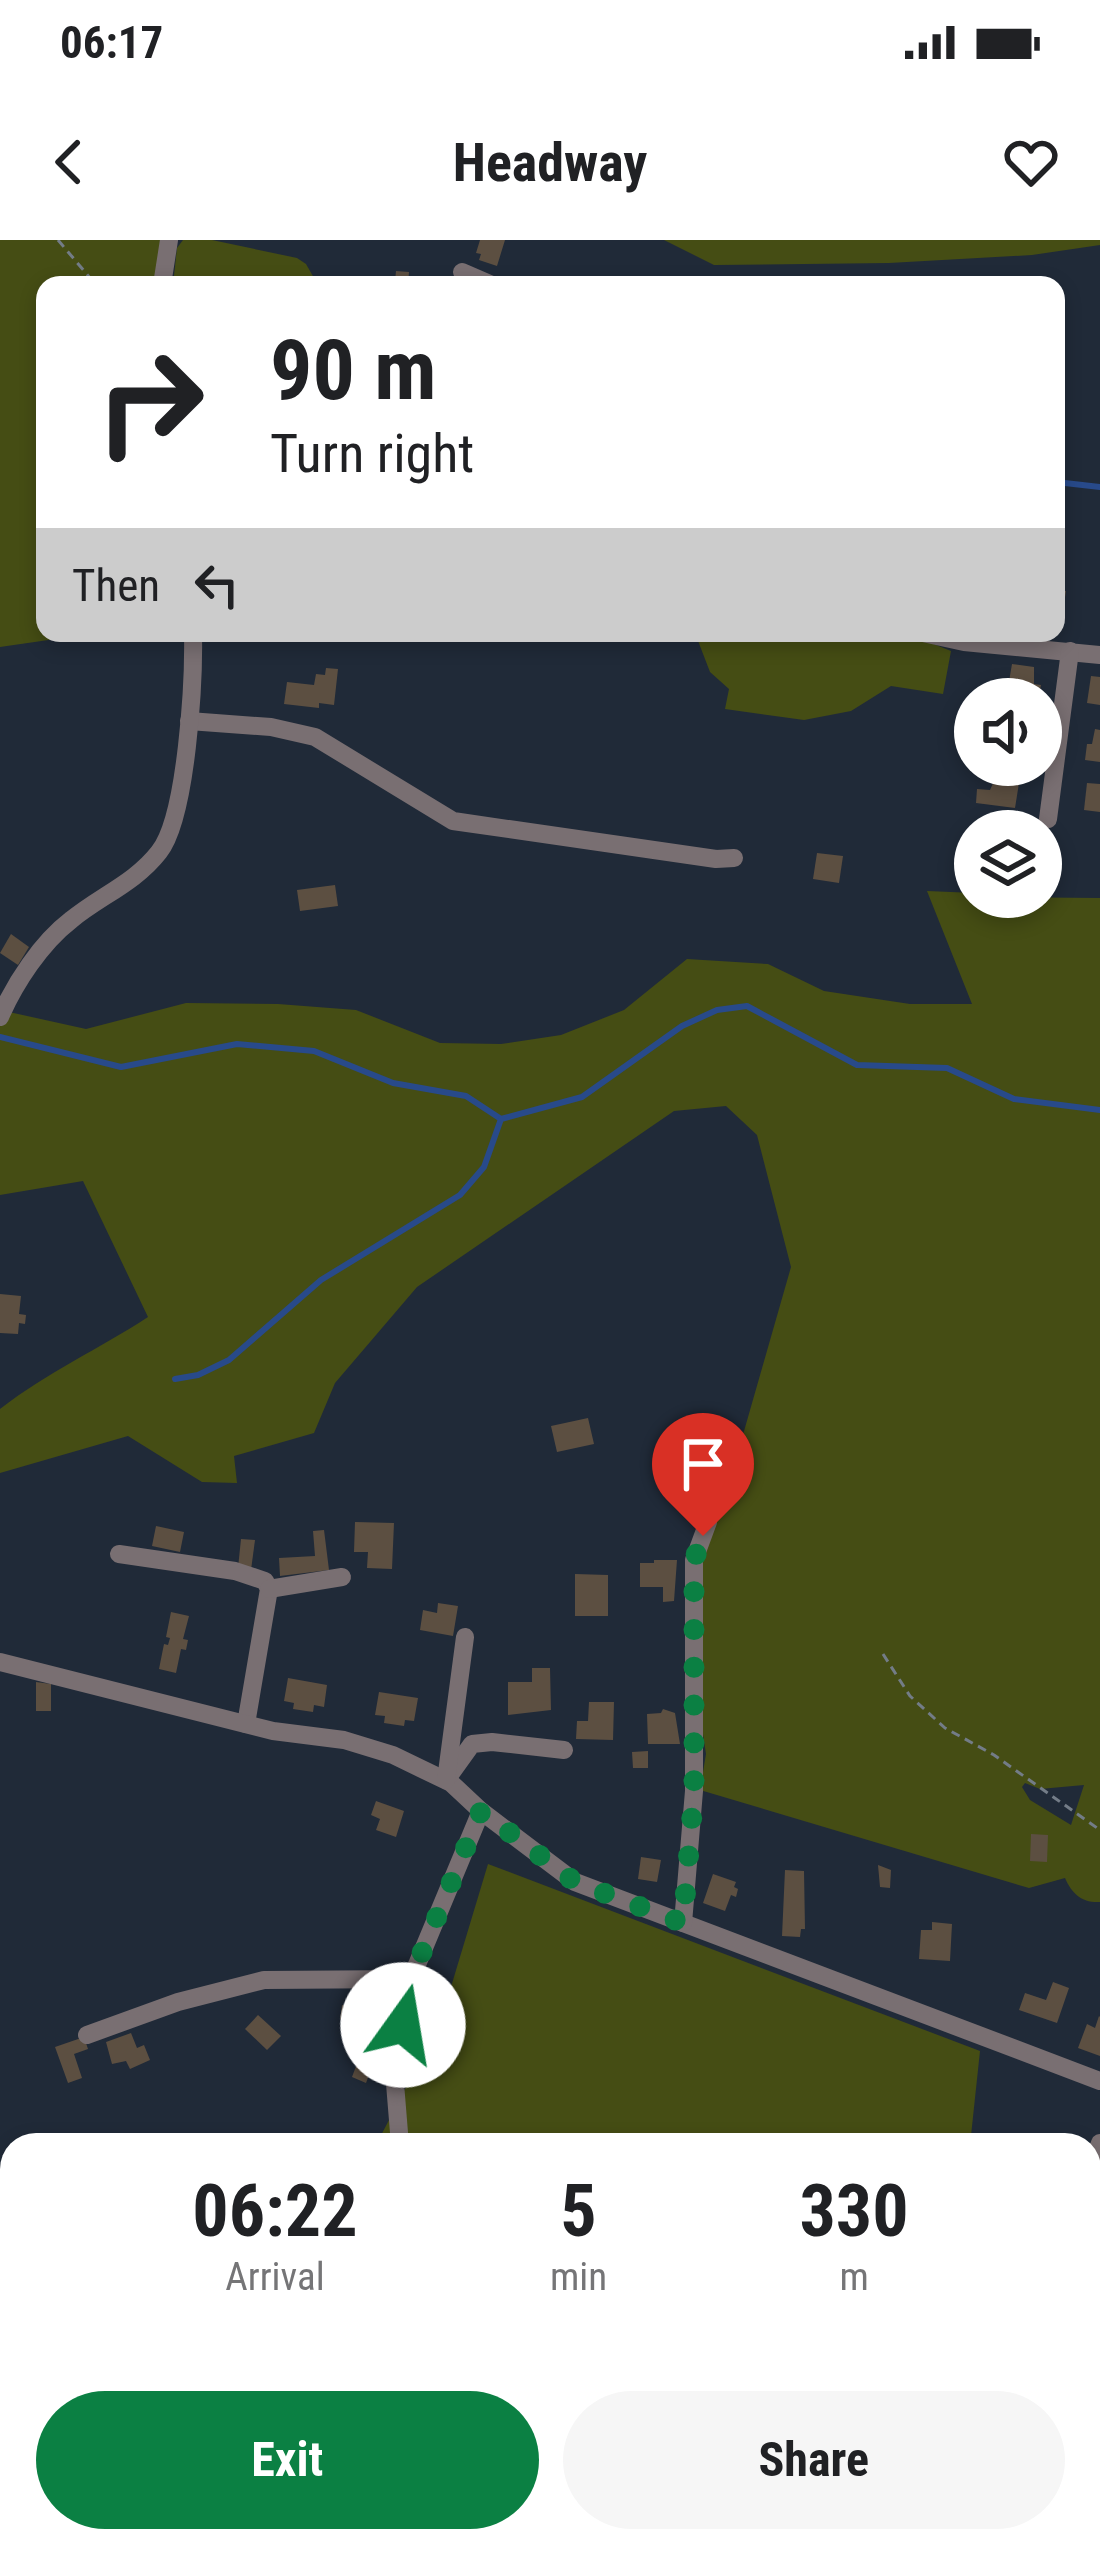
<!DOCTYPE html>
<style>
body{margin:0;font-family:"Roboto Condensed",sans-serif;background:#f6f6f6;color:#202124;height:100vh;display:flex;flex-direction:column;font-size:45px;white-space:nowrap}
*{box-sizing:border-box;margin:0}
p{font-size:39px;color:#757577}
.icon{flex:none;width:66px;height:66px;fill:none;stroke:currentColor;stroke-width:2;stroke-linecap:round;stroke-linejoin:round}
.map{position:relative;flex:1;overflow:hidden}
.sheet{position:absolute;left:0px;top:1893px;width:1101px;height:420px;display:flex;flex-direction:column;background:#fff;border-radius:36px 36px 0 0;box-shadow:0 6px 18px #0003}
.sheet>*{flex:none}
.banner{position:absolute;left:36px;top:36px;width:1029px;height:366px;border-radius:24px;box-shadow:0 6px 18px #0003;background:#fff;color:#202124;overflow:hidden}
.tools{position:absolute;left:954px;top:438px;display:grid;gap:24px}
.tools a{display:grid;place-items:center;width:108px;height:108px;border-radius:50%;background:#fff;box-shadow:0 6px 18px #0003;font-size:60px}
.pin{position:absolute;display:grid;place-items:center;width:102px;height:102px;color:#fff;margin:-123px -51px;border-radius:50% 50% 50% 0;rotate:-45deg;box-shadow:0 0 12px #0007}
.pin .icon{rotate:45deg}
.me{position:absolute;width:132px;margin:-66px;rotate:13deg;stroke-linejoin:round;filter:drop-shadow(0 0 9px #0008)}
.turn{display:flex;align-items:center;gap:42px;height:252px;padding:0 36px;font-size:54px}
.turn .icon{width:156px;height:156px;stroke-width:2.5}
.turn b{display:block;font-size:84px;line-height:102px}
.then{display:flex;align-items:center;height:114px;padding:0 36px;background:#0003;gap:24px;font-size:45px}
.eta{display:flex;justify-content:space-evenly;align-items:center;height:204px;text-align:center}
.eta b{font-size:72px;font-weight:700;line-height:84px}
.button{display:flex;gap:24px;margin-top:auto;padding:24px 36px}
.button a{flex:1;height:138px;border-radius:72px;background:#0b8043;color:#fff;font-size:48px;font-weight:700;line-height:138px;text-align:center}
.button a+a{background:#f6f6f6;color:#202124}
.status{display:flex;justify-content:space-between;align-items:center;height:84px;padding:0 60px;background:#fff;direction:ltr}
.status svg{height:33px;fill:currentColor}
header{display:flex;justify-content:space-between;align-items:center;height:156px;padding:0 36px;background:#fff;font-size:54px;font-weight:700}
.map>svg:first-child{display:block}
</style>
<div class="status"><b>06:17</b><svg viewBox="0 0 49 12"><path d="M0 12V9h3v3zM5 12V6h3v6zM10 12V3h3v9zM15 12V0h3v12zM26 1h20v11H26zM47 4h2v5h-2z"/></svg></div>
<header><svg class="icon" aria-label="back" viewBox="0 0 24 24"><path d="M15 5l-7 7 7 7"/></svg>Headway<svg class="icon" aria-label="heart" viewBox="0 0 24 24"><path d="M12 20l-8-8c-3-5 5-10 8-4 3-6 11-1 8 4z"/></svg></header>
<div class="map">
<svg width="1100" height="2313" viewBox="0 0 1100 2313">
<rect width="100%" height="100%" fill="#202a38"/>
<!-- green -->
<g fill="#454d14" fill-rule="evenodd">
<polygon points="0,0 164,0 157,45 45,45 45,393 97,393 0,407"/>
<polygon points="183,0 212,0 297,18 306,24 318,45 173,45 177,8"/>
<polygon points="664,0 1100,0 1100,5 1032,15 889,23 714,25"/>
<polygon points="695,393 906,393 951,411 943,454 891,446 851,471 804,480 725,469 729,449 710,432"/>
<path d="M927 651 975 653V657L1100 658V1662C1082 1663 1072 1654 1065 1638L1029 1648 700 1550 706 1514 701 1481 700 1322 726 1254 791 1027 757 895 726 866 674 871 417 1047 335 1143 314 1193 234 1216 237 1243 202 1242 128 1196 0 1233V1169C46 1133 99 1109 148 1077L83 941 0 955V770L86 789 186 763 278 764 356 770 440 803 501 804 561 795 624 770 687 719 768 724 824 751 910 764H972ZM1025 1543 1040 1549 1084 1545 1071 1585 1030 1560 1022 1547Z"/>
<polygon points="488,1624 980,1811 970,1905 376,1905 441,1780"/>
<polygon points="12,1964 12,2301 868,2301 876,2313 0,2313 0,1967"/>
</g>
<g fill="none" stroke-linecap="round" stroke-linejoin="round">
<!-- stream -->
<g stroke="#284a8a" stroke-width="6">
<polyline points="1056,242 1100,247"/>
<polyline points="0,797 121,827 237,804 314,811 393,843 466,856 501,879"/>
<polyline points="175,1139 198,1135 229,1120 321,1040 460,955 484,927 501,879 582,857 682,786 717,770 747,766 857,825 947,828 1014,859 1100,870"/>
<polyline points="0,2183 12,2184"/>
<polyline points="138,2301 175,2313"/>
</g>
</g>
<!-- building -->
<g fill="#5c4f41">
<polygon points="480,0 505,0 497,26 479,20 481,14 476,13"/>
<polygon points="396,31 409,32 408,45 368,45 369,39 395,41"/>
<polygon points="1056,349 1066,351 1061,382 1056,381"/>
<polygon points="1012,424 1034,427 1034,444 1041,445 1039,455 1006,459"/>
<polygon points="326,428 338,429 334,465 319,463 319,468 284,464 287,442 314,445 316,434 325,435"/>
<polygon points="1091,436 1100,437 1100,465 1087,463"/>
<polygon points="1095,489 1100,490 1100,522 1085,520 1087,504 1092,504"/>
<polygon points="1000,528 1013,530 1013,537 1019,543 1015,568 976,563 977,549 990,550"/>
<polygon points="1087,543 1100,544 1100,572 1084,570"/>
<polygon points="817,613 843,616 839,643 813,639"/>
<polygon points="335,645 338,666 300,671 297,650"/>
<polygon points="11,694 29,707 18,725 0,713"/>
<polygon points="0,1054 21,1056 19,1074 26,1075 25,1084 19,1083 18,1094 0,1093"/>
<polygon points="588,1178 594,1204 557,1212 551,1186"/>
<polygon points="355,1282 394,1283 392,1329 367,1328 368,1312 354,1312"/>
<polygon points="156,1286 184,1292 180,1312 152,1306"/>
<polygon points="324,1290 329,1330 280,1336 279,1318 315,1316 313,1291"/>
<polygon points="241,1299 255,1300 251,1330 238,1328"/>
<polygon points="654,1320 677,1320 674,1361 663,1362 663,1347 640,1347 640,1323 654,1323"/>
<polygon points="575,1334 608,1335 608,1376 575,1376"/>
<polygon points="438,1363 458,1366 453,1396 420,1390 423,1370 437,1373"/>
<polygon points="171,1372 189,1376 183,1399 188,1400 186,1410 181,1409 176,1433 159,1429 164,1404 168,1405 170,1398 166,1397"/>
<polygon points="532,1428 550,1428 551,1470 508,1475 508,1442 532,1442"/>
<polygon points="288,1438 327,1445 324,1467 314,1465 313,1472 293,1469 294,1463 284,1461"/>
<polygon points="36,1442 51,1444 51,1471 36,1471"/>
<polygon points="379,1452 418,1458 414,1481 405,1480 404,1486 384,1483 385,1476 375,1475"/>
<polygon points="589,1462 614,1462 613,1500 576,1499 577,1481 588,1481"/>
<polygon points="663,1469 675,1473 680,1504 648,1504 647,1474 661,1473"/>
<polygon points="648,1511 648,1528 633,1528 632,1512"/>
<polygon points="376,1561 404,1571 396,1597 376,1590 380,1579 371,1575"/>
<polygon points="1031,1594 1048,1595 1047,1622 1030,1621"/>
<polygon points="641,1617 661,1620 657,1642 638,1639"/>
<polygon points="878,1625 891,1630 890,1648 880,1647"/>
<polygon points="785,1630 804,1631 805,1689 801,1689 800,1697 782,1696"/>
<polygon points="713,1634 736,1642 734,1647 738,1649 736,1657 731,1655 725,1671 703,1663"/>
<polygon points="932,1682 952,1684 950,1721 919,1719 921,1690 932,1690"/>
<polygon points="1053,1742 1069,1748 1057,1783 1019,1770 1025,1753 1046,1760"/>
<polygon points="349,1761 374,1764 371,1790 345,1786 346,1780 340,1779 342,1765 348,1766"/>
<polygon points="258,1775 281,1796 267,1810 245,1789"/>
<polygon points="1099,1776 1100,1777 1100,1816 1078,1808 1087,1784 1095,1788"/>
<polygon points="131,1793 137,1808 144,1805 150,1820 130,1829 126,1821 112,1824 106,1802"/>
<polygon points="84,1797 88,1809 74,1814 82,1838 68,1843 55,1807"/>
<polygon points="363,1808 377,1813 366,1843 352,1837"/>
<polygon points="1089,2130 1100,2133 1100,2164 1089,2161"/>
<polygon points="959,2301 989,2301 988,2313 958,2310"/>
</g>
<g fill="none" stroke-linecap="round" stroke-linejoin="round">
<!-- path -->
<g stroke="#737c87" stroke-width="3" stroke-dasharray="9 6" stroke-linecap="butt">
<polyline points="58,0 96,45"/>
<polyline points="883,1414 910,1456 945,1488 994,1515 1100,1590"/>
</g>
<!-- minor -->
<g stroke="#796f72" stroke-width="18">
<polyline points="462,32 492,45"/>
<polyline points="162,45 169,0"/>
<polyline points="923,393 964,402 1100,415"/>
<polyline points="189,481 271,487 315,497 453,581 716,619 734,618"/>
<polyline points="1048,579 1070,411"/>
<path d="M0 777C15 743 41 703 71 680 100 656 135 643 159 612 187 577 194 440 193 393"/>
<polyline points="119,1314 235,1331 265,1341 269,1349 246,1484"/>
<polyline points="269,1349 342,1337"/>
<polyline points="0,1422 273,1491 344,1500 393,1515 451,1543 481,1571 575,1642 1100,1841"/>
<polyline points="449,1536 472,1504 492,1502 564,1510"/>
<polyline points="446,1540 465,1397"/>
<polyline points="683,1683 694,1551 694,1320 708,1282"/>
<polyline points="87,1795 178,1762 264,1740 411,1739"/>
<polyline points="400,1905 394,1831 411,1739 481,1571"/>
<polyline points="1089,1933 1100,1903"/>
<polyline points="1089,2090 1100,2095"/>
<polyline points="68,2313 92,2301"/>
</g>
</g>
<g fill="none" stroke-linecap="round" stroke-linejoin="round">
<!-- route -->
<polyline stroke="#0b8043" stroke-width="21" stroke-dasharray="0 37.8" points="403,1785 411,1739 481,1571 575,1642 683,1683 694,1551 694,1320 703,1296"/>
</g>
</svg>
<div class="tools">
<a><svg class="icon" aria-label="sound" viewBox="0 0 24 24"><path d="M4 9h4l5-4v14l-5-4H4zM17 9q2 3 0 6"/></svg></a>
<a><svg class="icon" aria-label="layers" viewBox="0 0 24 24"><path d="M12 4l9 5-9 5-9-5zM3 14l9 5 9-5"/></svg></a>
</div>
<div class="pin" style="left:703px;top:1296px;background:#d93025"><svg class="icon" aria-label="arrive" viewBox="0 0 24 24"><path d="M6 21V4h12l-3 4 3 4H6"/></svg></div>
<svg class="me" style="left:403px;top:1785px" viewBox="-20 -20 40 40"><circle r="19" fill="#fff"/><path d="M0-13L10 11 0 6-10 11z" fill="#0b8043"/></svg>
<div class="banner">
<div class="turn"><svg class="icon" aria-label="right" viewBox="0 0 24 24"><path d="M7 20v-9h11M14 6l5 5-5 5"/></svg><div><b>90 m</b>Turn right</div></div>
<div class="then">Then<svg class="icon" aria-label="left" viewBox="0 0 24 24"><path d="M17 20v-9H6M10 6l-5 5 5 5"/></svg></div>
</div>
<section class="sheet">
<div class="eta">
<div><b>06:22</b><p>Arrival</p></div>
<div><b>5</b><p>min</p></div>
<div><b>330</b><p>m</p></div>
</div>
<div class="button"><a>Exit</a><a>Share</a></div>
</section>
</div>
